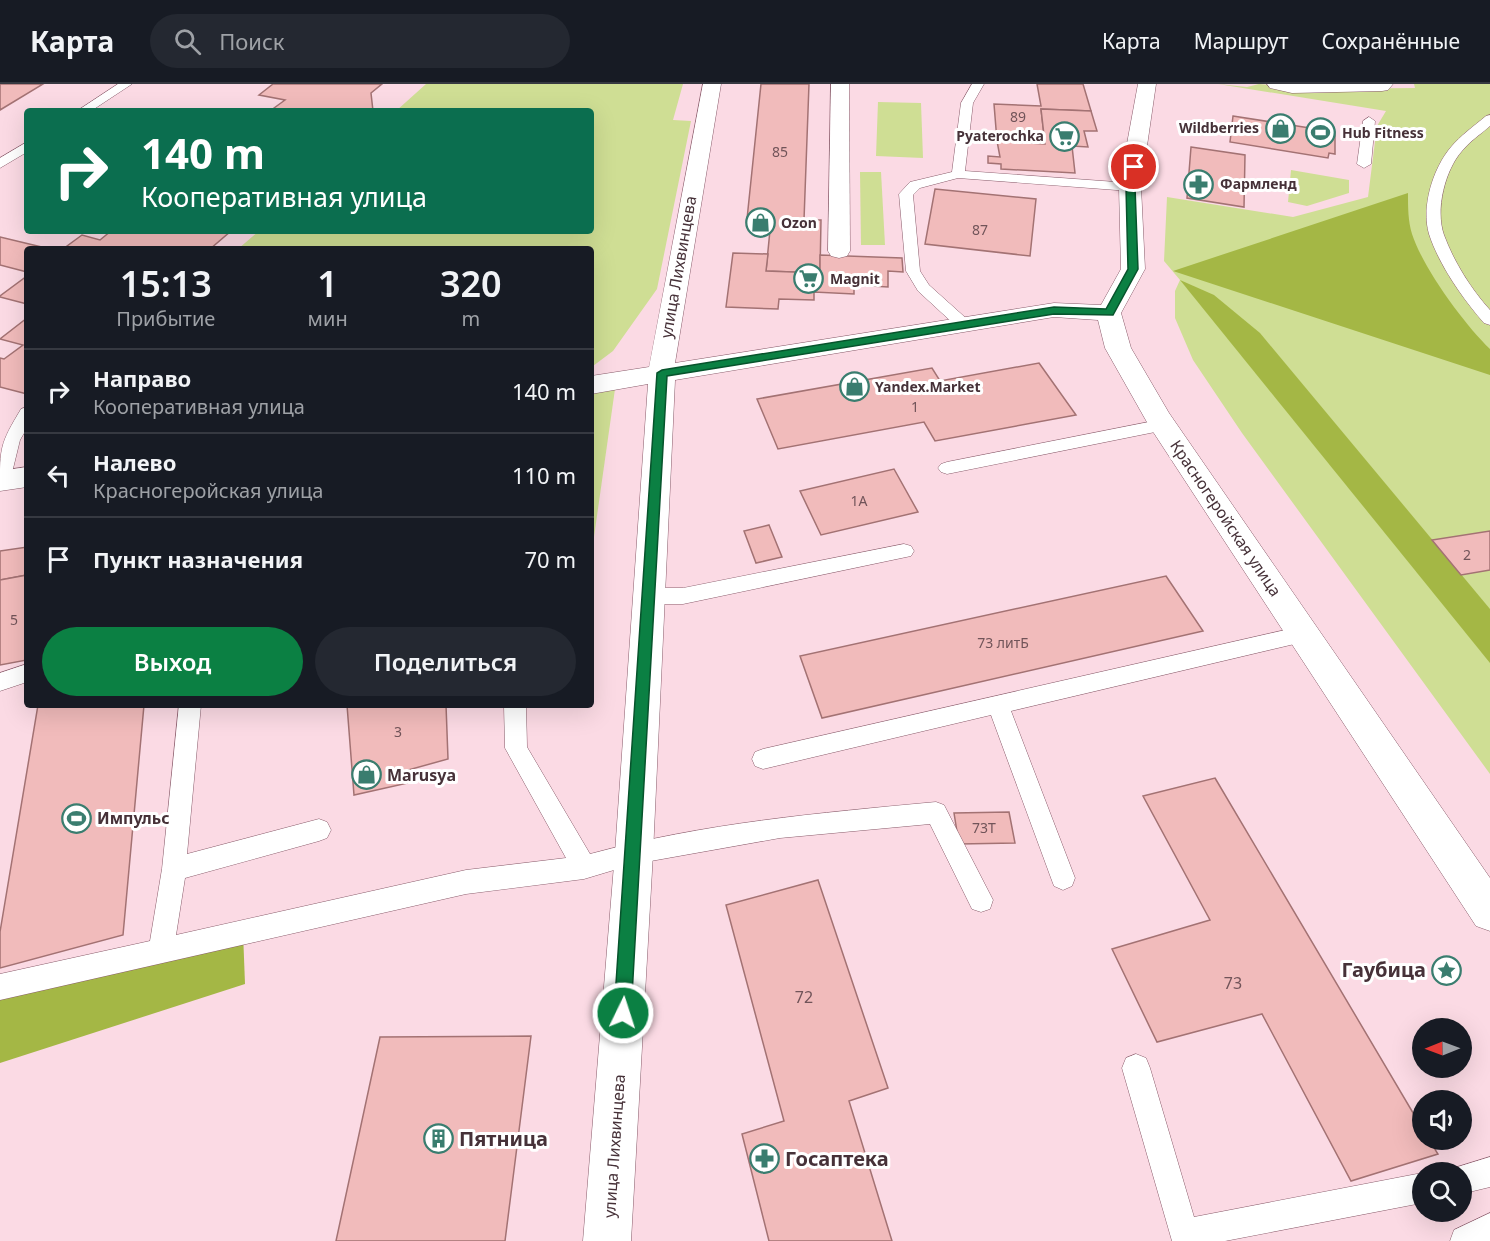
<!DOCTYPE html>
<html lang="ru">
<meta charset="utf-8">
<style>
body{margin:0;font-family:"Noto Sans",sans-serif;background:#242831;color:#f1f3f6;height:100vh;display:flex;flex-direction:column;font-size:22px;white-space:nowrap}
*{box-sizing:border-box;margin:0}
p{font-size:20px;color:#9ea1a6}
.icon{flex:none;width:33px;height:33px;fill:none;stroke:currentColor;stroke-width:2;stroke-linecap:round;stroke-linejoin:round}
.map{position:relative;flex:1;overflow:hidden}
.sheet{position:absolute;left:24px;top:162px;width:570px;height:462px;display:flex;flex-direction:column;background:#171b24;border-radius:6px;box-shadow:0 6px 24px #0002}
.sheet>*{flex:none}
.hud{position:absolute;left:24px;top:24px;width:570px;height:126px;border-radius:6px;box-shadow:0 6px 24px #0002;background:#0b6e4f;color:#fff;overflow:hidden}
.needle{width:39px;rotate:269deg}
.fabs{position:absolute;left:1412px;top:934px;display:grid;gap:12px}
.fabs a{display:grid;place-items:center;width:60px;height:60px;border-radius:50%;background:#171b24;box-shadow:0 6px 24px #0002;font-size:30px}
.pin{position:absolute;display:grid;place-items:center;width:51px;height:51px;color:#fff;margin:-26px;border:3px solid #fff;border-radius:50%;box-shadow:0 2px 6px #0007}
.me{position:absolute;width:66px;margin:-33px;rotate:4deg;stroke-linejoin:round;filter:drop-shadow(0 0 4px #0008)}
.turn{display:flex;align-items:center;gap:21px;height:126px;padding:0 18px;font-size:27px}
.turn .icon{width:78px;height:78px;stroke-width:2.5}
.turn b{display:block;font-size:42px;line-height:51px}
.eta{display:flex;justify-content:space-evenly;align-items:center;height:102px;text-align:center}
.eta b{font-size:36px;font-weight:600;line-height:42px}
.action{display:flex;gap:12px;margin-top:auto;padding:12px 18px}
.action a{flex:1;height:69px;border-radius:36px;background:#0b8043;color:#fff;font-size:24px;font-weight:600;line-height:69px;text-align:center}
.action a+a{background:#242831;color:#f1f3f6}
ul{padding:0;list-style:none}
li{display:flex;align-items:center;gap:18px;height:84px;padding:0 18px;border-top:2px solid #363941}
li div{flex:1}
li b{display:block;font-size:22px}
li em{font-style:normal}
header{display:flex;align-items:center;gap:36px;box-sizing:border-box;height:84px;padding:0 30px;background:#171b24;border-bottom:2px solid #363941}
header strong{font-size:28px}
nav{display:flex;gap:33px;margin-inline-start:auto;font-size:21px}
.search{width:420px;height:54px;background:#242831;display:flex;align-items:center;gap:15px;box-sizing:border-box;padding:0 21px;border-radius:33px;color:#9ea1a6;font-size:22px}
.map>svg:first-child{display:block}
</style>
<header>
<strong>Карта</strong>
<div class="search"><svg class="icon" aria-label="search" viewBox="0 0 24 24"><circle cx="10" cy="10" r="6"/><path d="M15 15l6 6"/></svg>Поиск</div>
<nav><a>Карта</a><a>Маршрут</a><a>Сохранённые</a></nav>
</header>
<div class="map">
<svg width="1490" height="1157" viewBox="0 0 1490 1157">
<rect width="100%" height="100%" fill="#fbdae4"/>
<!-- green -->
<g fill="#cfde94">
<polygon points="426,0 683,0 673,36 691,37 657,205 613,267 593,282 591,165 238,165 259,147 591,147 591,27 396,27"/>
<polygon points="1218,0 1247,3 1259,0 1310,5 1415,4 1414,0 1490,0 1490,690 1242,349 1193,276 1175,234 1175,207 1180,196 1164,177 1167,113 1293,133 1368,113 1377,42 1386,27"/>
<polygon points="878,18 921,19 923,74 876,72"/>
<polygon points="1291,86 1349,96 1349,109 1307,122 1288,118"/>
<polygon points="860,88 881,88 885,161 861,161"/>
<polygon points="615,305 591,474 591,309"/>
</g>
<!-- forest -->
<g fill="#a4b745">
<path d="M1408 109C1408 123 1408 137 1412 150 1423 184 1464 240 1490 265V291L1173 187Z"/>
<polygon points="1180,196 1214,211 1260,249 1490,525 1490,579"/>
<polygon points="243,848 245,900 0,979 0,910"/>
</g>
<!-- building -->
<g fill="#f1bbbb" stroke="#a37273" stroke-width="1.5">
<polygon points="0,0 43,0 0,26"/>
<polygon points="273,0 382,0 371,9 373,27 270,27 285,16 259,11"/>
<polygon points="761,0 809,0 804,136 821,136 820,189 766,187 771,136 747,135"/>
<polygon points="1037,0 1083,0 1091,27 1041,25 1045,60 997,57 994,20 1041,22"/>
<polygon points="1041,25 1091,27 1097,47 1084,47 1088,63 1072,62 1075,89 1001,85 1001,80 988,79 988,72 1000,73 997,57 1045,60"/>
<polygon points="1233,32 1335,48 1335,70 1329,69 1328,74 1230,58"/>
<polygon points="1191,63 1245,71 1244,123 1187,114"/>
<polygon points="935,105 1036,115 1030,172 925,160"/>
<polygon points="111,147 231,147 210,165 63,165 82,151 100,156"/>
<polygon points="0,153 50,165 27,165 27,188 0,181"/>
<polygon points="733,169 768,170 766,187 820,189 820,171 902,174 903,188 888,187 888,203 854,201 854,210 814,208 814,216 779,215 778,225 726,223"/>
<polygon points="27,192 27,220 0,213 0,212"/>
<polygon points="27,234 27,310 0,303 0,274 4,275 23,261 0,255"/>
<polygon points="1039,279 1076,331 935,357 924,338 778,365 757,315 932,284 940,297"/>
<polygon points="894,385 918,428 821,451 800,407"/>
<polygon points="769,441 782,473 756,479 744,447"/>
<polygon points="1490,447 1490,486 1461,491 1432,456"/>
<polygon points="27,463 27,491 0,496 0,467"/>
<polygon points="27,491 27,576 0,581 0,496"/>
<polygon points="1166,492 1203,547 822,634 800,572"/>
<polygon points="38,621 144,621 123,851 0,884 0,848"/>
<polygon points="347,621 446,621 448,675 408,686 408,699 354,711"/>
<polygon points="1215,694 1422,1044 1422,1056 1429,1056 1438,1070 1351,1097 1262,930 1157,958 1112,865 1210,836 1143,712"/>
<polygon points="1009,728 1015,759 959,760 954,729"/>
<polygon points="818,796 888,1004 849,1017 892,1157 769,1157 742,1050 784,1037 726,821"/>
<polygon points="531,952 505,1157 336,1157 380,953"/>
</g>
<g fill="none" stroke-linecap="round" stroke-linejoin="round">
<defs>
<g id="service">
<polygon points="118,0 132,0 91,27 77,27"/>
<polygon points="972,0 984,0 973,19 965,87 1130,99 1137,103 1130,107 958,94 920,104 913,111 920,187 929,201 968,236 970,239 962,244 956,242 918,207 906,187 899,110 910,98 952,88 961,19"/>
<path d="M1490 31V42C1481 50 1470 57 1462 67 1445 86 1435 126 1444 151 1454 178 1471 205 1490 226V241L1484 239C1463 215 1439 181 1429 150 1421 123 1433 84 1451 63 1460 52 1474 42 1486 32Z"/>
<polygon points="1369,33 1375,37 1371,80 1364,84 1357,80 1363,37"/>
<polygon points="27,58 27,68 0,84 0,74"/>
<path d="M27 323V344L20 356 10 397 7 402 0 403C0 363 0 360 21 325Z"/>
<polygon points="1164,335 1170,337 1173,341 1170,345 947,390 941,388 938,384 941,380 947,378"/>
<polygon points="904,460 911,462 914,467 911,472 683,520 648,520 641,518 638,512 641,506 648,504 683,504"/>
<polygon points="1303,542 1310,544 1313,550 1310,556 1303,558 1011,627 1075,794 1072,802 1063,806 1054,802 1051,794 991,631 763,685 755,682 752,675 755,668 763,665"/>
<polygon points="27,580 27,598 0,607 0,589"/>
<path d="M179 621H201L187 770 319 735 327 738 331 746 327 754 319 757 185 794 176 851 466 786 566 774 505 664 504 621H526L527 663 590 770C703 739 819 729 936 718L944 721 993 816 990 825 981 828 972 825 930 740 780 754 634 780 584 795 466 810 0 916V890L150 857 162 785Z"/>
<polygon points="1136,970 1146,974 1150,984 1194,1133 1422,1089 1422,1119 1225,1157 1172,1157 1122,984 1126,974"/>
<polygon points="1490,1073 1490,1103 1461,1110 1461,1089 1449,1089 1451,1085"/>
<polygon points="1490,1129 1490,1157 1450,1157 1454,1146"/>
</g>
<g id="pedestrian">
<polygon points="831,0 849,0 850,167 847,172 839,174 831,172 828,167"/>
<polygon points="1267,0 1393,0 1388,6 1382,7 1292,9 1270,4"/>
</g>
<g id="minor">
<polygon points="703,0 721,0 675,279 1054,219 1101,221 1121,185 1119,103 1138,0 1156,0 1141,103 1145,185 1121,229 1131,264 1169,329 1490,794 1490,847 1476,842 1148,340 1105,264 1098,236 1054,233 675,296 653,769 631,1157 583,1157 615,769 648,300 591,310 591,292 649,283"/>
<polygon points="27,383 27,403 0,407 0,387"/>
</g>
</defs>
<!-- service casing -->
<use href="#service" stroke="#895c6b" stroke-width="1"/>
<!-- pedestrian casing -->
<use href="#pedestrian" stroke="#895c6b" stroke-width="1"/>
<!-- minor casing -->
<use href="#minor" stroke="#895c6b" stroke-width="1"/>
<!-- service -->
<use href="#service" fill="#fff" fill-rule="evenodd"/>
<!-- pedestrian -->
<use href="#pedestrian" fill="#fff" fill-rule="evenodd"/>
<!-- minor -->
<use href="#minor" fill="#fff" fill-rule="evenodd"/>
</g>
<!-- route -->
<polygon fill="#0b8043" stroke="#07532c" stroke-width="1.5" points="1134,80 1138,83 1135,103 1138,185 1113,231 1054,230 667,292 631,929 629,935 623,937 617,935 614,929 657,289 662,286 1054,223 1106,225 1128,185 1126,103 1129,83"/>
<!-- icons -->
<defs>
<symbol id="shop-ring" viewBox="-11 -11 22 22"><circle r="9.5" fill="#fff" stroke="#3a7d6f" stroke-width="1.5"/><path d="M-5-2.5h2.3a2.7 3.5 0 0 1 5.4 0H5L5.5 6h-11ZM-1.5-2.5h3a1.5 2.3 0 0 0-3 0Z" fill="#3a7d6f"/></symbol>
<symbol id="stadium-ring" viewBox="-11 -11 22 22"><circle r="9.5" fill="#fff" stroke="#3a7d6f" stroke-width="1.5"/><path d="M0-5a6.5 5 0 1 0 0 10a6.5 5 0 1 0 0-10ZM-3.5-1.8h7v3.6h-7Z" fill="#3a7d6f"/></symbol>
<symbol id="supermarket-ring" viewBox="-11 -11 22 22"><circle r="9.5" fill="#fff" stroke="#3a7d6f" stroke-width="1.5"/><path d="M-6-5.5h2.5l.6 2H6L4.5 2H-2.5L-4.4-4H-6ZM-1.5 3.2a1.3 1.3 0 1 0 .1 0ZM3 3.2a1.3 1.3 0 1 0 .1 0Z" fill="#3a7d6f"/></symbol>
<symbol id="pharmacy-ring" viewBox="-11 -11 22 22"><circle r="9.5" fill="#fff" stroke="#3a7d6f" stroke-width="1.5"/><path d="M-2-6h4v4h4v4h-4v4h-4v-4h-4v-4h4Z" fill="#3a7d6f"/></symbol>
<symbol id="sight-ring" viewBox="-11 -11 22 22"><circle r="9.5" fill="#fff" stroke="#3a7d6f" stroke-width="1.5"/><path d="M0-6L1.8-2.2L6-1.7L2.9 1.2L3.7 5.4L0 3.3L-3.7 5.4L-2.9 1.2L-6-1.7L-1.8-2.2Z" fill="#3a7d6f"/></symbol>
<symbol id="building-ring" viewBox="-11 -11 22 22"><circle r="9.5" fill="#fff" stroke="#3a7d6f" stroke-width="1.5"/><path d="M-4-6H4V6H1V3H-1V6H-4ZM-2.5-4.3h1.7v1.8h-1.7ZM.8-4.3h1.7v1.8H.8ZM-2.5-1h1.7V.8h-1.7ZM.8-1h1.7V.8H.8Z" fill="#3a7d6f"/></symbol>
</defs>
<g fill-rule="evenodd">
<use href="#shop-ring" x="1264" y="28" width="33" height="33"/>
<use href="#stadium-ring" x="1304" y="32" width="33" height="33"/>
<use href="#supermarket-ring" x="1048" y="36" width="33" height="33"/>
<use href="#pharmacy-ring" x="1182" y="84" width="33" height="33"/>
<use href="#shop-ring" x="744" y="122" width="33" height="33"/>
<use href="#supermarket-ring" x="792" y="178" width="33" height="33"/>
<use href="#shop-ring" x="838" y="286" width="33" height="33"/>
<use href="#shop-ring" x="350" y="674" width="33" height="33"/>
<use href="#stadium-ring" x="60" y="718" width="33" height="33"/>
<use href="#sight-ring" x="1430" y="870" width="33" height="33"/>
<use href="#building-ring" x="422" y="1038" width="33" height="33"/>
<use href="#pharmacy-ring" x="748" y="1058" width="33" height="33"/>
</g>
<g text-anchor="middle" stroke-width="6" stroke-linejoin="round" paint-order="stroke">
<!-- number labels -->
<g font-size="14" fill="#715459">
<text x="1018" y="38">89</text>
<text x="780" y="73">85</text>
<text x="980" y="151">87</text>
<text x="915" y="328">1</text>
<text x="859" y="422">1А</text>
<text x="1467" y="476">2</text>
<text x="14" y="541">5</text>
<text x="1003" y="564">73 литБ</text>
<text x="398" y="653">3</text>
<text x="984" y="749">73Т</text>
</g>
<!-- far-poi labels -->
<g font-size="14" font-weight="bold" fill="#463138" stroke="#fff" text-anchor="start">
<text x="1259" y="49" text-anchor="end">Wildberries</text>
<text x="1342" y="54">Hub Fitness</text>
<text x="1044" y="57" text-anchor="end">Pyaterochka</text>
<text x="1220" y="105">Фармленд</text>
<text x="781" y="144">Ozon</text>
<text x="830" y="200">Magnit</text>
<text x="875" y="308">Yandex.Market</text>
</g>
<!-- street labels -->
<g font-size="16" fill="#463138" stroke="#fff">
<text transform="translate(678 183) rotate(-80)" y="6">улица Лихвинцева</text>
<text transform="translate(1226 434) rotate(56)" y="6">Красногеройская улица</text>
<text transform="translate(614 1062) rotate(-86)" y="6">улица Лихвинцева</text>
</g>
<!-- poi labels -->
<g font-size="16" font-weight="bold" fill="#463138" stroke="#fff" text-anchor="start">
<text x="387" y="697">Marusya</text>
<text x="97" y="740">Импульс</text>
</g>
<!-- near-number labels -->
<g font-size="16" fill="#715459">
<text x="1233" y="905">73</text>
<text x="804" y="919">72</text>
</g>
<!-- near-poi labels -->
<g font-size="20" font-weight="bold" fill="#463138" stroke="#fff" text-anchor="start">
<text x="1426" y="893" text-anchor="end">Гаубица</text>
<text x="459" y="1062">Пятница</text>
<text x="785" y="1082">Госаптека</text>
</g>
</g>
</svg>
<div class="fabs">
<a><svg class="needle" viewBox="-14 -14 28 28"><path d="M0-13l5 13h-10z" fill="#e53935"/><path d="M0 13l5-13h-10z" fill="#9ea1a6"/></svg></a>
<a><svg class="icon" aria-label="sound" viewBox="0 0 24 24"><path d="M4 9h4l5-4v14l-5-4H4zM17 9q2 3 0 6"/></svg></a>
<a><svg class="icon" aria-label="search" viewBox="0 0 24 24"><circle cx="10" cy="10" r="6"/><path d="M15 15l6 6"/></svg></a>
</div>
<div class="pin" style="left:1134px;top:83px;background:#d93025"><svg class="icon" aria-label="arrive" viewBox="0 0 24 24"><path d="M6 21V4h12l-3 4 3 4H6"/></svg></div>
<svg class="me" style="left:623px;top:929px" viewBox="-20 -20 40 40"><circle r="17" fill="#0b8043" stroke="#fff" stroke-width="3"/><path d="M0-11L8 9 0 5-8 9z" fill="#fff"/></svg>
<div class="hud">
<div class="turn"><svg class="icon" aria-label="right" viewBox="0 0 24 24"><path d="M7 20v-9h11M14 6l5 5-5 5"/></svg><div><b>140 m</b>Кооперативная улица</div></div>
</div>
<section class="sheet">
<div class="eta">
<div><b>15:13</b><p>Прибытие</p></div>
<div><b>1</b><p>мин</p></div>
<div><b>320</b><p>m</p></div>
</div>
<ul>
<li><svg class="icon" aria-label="right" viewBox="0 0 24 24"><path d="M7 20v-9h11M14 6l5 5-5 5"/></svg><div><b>Направо</b><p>Кооперативная улица</p></div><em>140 m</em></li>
<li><svg class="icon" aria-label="left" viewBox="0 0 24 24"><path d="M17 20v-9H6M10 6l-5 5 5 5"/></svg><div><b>Налево</b><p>Красногеройская улица</p></div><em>110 m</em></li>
<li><svg class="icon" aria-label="arrive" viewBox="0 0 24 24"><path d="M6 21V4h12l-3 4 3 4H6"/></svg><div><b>Пункт назначения</b></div><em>70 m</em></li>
</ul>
<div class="action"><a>Выход</a><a>Поделиться</a></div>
</section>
</div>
